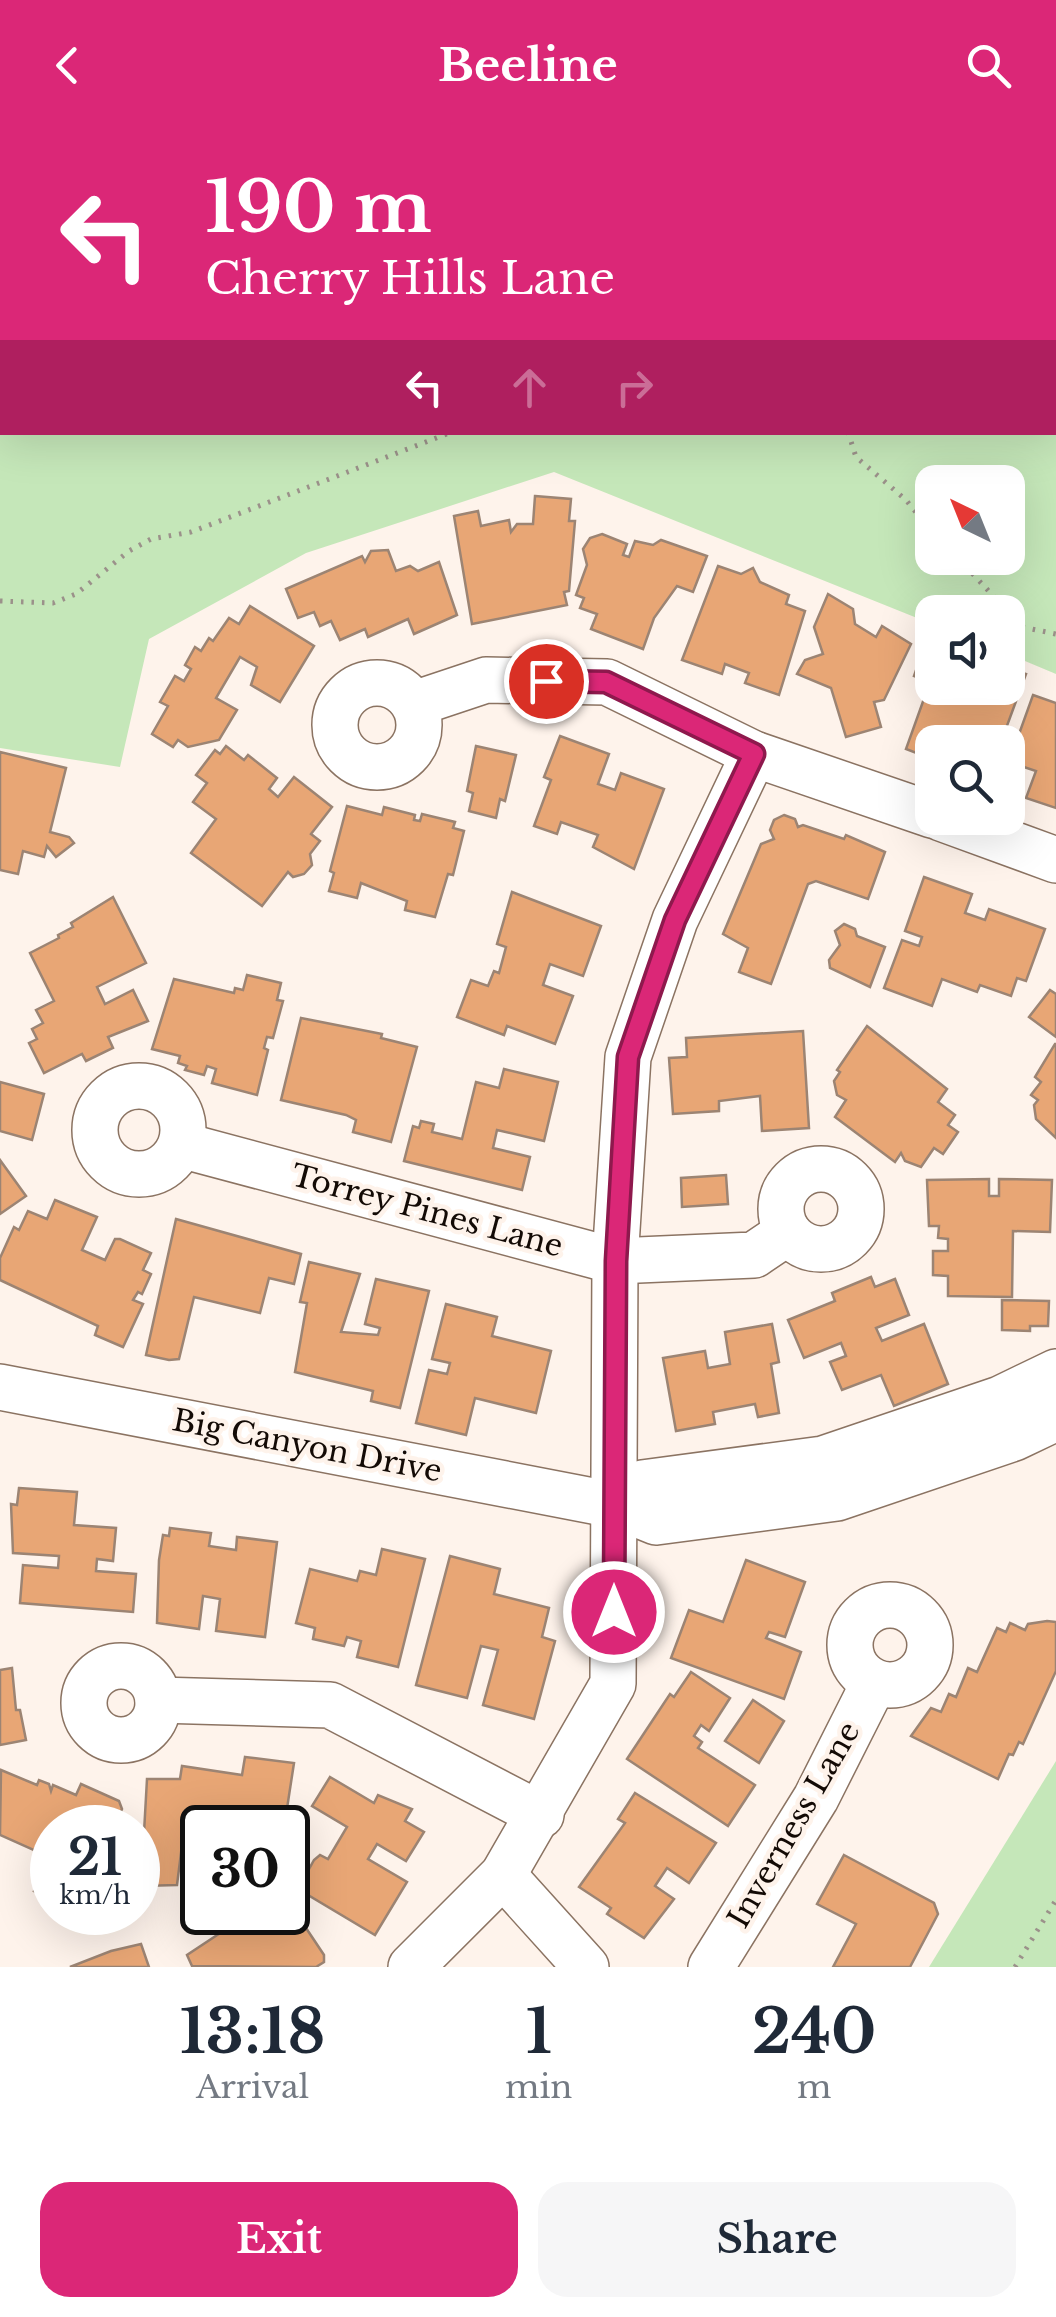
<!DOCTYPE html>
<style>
body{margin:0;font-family:"Libre Baskerville",serif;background:#f6f6f7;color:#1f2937;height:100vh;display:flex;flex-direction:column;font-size:38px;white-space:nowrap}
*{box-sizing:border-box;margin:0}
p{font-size:32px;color:#747a83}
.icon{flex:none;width:55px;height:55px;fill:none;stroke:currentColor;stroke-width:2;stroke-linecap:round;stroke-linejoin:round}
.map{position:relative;height:1837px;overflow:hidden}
.details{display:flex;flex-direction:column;background:#fff;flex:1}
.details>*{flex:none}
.banner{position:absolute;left:0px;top:0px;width:1058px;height:305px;box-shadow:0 10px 40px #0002;background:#db2777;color:#fff;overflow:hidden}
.needle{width:65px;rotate:317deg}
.fabs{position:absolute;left:915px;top:335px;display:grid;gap:20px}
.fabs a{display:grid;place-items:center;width:110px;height:110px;border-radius:20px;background:#fff;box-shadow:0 10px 40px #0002;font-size:50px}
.speed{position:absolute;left:30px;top:1675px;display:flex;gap:20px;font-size:50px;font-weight:700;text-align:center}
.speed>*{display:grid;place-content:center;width:130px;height:130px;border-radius:50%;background:#fff;box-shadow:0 10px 40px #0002;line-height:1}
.speed small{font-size:25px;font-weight:400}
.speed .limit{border:5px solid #111;border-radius:15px;background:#fff;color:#111}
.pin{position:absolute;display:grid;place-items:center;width:85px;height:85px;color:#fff;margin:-42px;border:5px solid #fff;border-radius:50%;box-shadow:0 2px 10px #0007}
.me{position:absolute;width:110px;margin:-55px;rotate:0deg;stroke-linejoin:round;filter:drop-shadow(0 0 8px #0008)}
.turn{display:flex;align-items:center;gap:35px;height:210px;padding:0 40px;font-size:45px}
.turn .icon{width:130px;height:130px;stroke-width:2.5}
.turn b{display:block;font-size:70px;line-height:85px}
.lanes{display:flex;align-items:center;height:95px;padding:0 40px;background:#0003;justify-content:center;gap:50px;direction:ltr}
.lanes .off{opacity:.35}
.eta{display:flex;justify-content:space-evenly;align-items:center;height:170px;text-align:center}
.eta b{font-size:60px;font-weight:800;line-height:70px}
.button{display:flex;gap:20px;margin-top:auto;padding:20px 40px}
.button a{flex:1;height:115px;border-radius:30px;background:#db2777;color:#fff;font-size:40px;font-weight:800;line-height:115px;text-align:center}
.button a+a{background:#f6f6f7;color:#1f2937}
header{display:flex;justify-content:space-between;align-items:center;height:130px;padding:0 40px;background:#db2777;color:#fff;font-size:45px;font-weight:800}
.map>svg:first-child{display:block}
</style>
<header><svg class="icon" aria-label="back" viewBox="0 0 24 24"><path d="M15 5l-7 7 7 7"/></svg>Beeline<svg class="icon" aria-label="search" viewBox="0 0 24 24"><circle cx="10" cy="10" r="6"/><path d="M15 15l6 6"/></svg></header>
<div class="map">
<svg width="1056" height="1837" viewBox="0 0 1056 1837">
<rect width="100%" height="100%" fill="#fef3eb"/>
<!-- green -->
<g fill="#c5e7b9" fill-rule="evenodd">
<polygon points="357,0 980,0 980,2 352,2"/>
<path d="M1056 148V544L1008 524V482H932V494L554 342 306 423 149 509 120 637 0 618V162L2 302H1055ZM1008 352V428H932V352Z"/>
<polygon points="1056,1631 1056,1837 929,1837"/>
</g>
<!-- building -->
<g fill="#e8a675" stroke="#9c8473" stroke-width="2.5">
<polygon points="535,366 571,369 569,391 575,391 569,461 564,462 567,475 472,494 454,386 478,381 481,396 509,390 511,402 517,394 533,394"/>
<polygon points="602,404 627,414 623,425 629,427 635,411 653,415 661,410 707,426 693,462 677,456 654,488 643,519 591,499 597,484 580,478 584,468 576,465 587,435 583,419 590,408"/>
<polygon points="388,420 396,441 410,436 418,441 439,432 457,485 414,504 408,489 368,507 365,499 340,510 331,491 320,496 314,482 298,488 286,459 362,426 365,432 371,421"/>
<polygon points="718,436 741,444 753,438 760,452 789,465 786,474 805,481 779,565 745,553 749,543 725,534 722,544 682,530"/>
<polygon points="828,464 853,479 855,494 876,507 882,496 911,514 884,570 874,572 881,597 846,607 831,558 797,544 805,530 823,524 814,497"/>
<polygon points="250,476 314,516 280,572 251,555 257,537 240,527 216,568 237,580 219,610 188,617 178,610 173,617 152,604 168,576 160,572 175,546 184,551 191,539 185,535 195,517 201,521 209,508 213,511 229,488 239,494"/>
<polygon points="927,509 932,511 932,558 1008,558 1008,538 1026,544 1001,612 941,610 932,612 932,629 906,619 930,552 914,546"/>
<polygon points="1033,565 1056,573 1056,678 1026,668 1036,641 1009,632"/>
<polygon points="560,606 609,624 598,654 615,660 621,643 664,659 634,739 593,717 598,705 561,692 557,704 534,696 551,650 544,647"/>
<polygon points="226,616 244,630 248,625 277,648 269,659 278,667 294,647 332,677 311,704 320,711 310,724 312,735 304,744 293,747 288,742 262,776 191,723 216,689 193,672 207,653 196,645 215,620 220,624"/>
<polygon points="476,616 516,625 505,671 500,669 496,688 469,681 473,663 467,661"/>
<polygon points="0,622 66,638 50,702 69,707 74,713 56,727 47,716 44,727 23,721 18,744 0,740"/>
<polygon points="347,676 382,685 384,677 415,685 414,690 420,691 422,684 455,692 453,698 464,701 453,745 448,744 435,787 405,780 407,771 361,753 357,768 329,761 334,743 330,741"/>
<polygon points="784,685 795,689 798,697 803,695 844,709 846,705 885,722 868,769 816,751 808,754 771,854 739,842 748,818 723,804 761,714 774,709 770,700 774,690"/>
<polygon points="924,747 972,764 965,783 985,790 989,779 1045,799 1026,851 1017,848 1011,866 980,855 977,862 942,849 932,876 884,858 902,810 919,816 922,807 905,801"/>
<polygon points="512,762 601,796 583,846 550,834 543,855 573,866 555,914 507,896 504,905 457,887 471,850 488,856 494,841 499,843 506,817 497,814"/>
<polygon points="113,767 146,833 97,857 105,874 133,860 148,891 108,907 113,918 86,931 82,924 44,943 29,913 37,909 32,899 43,893 36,880 54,871 30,823 59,808 58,805 73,797 71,793"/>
<polygon points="844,794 855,799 857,806 885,817 870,857 830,838 829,830 840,815 835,801"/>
<polygon points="247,845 281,853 277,870 283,871 273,908 267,907 264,918 268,920 257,965 212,953 216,939 207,936 204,945 185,940 187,936 178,933 180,926 152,919 174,849 234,863 235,858 243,860"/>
<polygon points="1050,860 1056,864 1056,907 1029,887"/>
<polygon points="301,888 382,904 381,908 417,917 391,1012 353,1002 356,990 346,985 281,970"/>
<polygon points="867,896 947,959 938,972 955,985 948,995 958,1002 943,1024 934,1018 921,1037 905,1031 901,1023 895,1032 835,987 846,970 837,965 834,951 840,942 837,940"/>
<polygon points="803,901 809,998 762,1001 760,966 719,971 719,981 673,984 669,928 687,927 686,908"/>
<polygon points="1055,914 1056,914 1056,1008 1036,989 1034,975 1038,970 1031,965 1041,952 1035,947"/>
<polygon points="504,939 558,952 544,1011 497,1000 493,1018 530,1027 522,1060 404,1031 413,996 419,998 421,991 434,994 432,1002 462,1009 476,952 499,958"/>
<polygon points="0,952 44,964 32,1010 0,1001"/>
<polygon points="0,1030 26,1066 0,1084"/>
<polygon points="726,1045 728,1074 682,1077 681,1048"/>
<polygon points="989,1049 989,1066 999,1066 999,1049 1052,1050 1050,1102 1013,1101 1012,1167 948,1166 948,1146 933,1145 933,1121 948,1121 948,1109 938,1108 939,1096 929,1096 927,1050"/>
<polygon points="55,1070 97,1087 82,1120 105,1130 115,1109 120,1109 151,1123 143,1140 151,1144 142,1164 138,1162 133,1170 143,1174 123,1217 95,1205 98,1196 0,1150 0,1128 14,1097 19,1100 28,1081 47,1089"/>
<polygon points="176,1089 301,1124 294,1154 269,1148 260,1183 194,1167 179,1229 169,1230 146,1225"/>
<polygon points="309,1132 360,1144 341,1202 378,1205 380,1198 365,1194 376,1149 429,1161 400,1278 371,1271 373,1261 295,1242 307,1173 300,1172"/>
<polygon points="871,1147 875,1157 895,1149 909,1185 876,1198 882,1211 924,1194 948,1254 894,1276 881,1245 842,1260 830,1232 846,1226 841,1213 804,1228 788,1190 835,1171 832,1163"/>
<polygon points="1002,1170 1049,1171 1048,1196 1030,1196 1030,1201 1002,1200"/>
<polygon points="446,1174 497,1187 492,1206 551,1221 536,1283 475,1268 466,1305 416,1293 429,1240 447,1244 450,1233 432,1229"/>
<polygon points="772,1194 779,1232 771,1234 779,1283 758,1287 755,1274 713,1282 715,1294 676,1301 663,1228 705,1221 708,1238 730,1234 725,1202"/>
<polygon points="19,1358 77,1362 74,1395 116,1398 113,1431 97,1429 96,1441 136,1444 133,1482 20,1473 23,1435 58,1438 59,1426 13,1423 11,1374 17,1375"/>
<polygon points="170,1398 211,1403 209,1416 236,1420 237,1407 277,1412 265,1507 216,1501 220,1469 203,1466 199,1499 157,1493 159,1430 163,1405 169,1406"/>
<polygon points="382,1419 425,1429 398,1537 357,1527 361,1511 347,1507 344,1516 313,1509 315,1498 296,1493 310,1439 357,1451 360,1441 376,1445"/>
<polygon points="450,1426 500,1439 494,1464 549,1478 542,1507 555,1511 534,1589 483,1575 498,1520 481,1516 467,1568 416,1555"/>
<polygon points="746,1430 805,1452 785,1507 769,1502 766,1508 801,1522 784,1569 671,1528 689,1480 723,1492"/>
<polygon points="1047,1491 1056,1492 1056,1541 1023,1614 1019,1612 1013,1625 1009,1624 998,1649 911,1606 931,1578 941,1582 949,1564 956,1567 968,1538 977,1542 997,1498 1006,1502 1010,1493 1025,1500 1028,1494"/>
<polygon points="12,1538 16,1580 20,1580 26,1610 0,1615 0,1540"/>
<polygon points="691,1542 730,1568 709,1601 701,1595 694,1606 702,1612 698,1618 755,1655 728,1696 627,1629 670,1564 674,1567"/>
<polygon points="753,1570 784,1591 759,1633 725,1611"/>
<polygon points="245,1627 294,1633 284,1698 202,1698 202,1717 182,1715 177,1755 141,1756 147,1649 180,1649 182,1636 242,1645"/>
<polygon points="1,1640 37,1655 39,1650 49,1654 51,1661 53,1655 76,1665 81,1654 119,1671 122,1679 114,1698 52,1698 52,1769 34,1761 45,1737 36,1733 34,1720 0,1705"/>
<polygon points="330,1647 374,1673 378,1665 412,1679 405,1691 424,1702 406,1731 377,1714 368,1729 407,1752 375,1805 298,1759 314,1730 320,1725 328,1729 347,1697 312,1676"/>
<polygon points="635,1663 716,1713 689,1753 667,1738 655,1756 674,1769 644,1808 607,1784 611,1778 579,1757 625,1693 618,1689"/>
<polygon points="844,1725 934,1773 938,1784 910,1837 833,1837 856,1794 817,1774"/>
<polygon points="290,1774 324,1825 324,1832 316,1837 192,1836 187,1825 252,1782 288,1782"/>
<polygon points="141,1814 149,1837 70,1837 111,1821"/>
</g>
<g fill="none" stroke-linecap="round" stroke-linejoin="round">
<defs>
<g id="minor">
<polyline points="70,2 74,0"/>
<polyline points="0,39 2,38"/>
<circle cx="377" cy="595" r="42"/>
<polyline points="414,574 486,550 607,552 754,624 932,685"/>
<polyline points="941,688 1056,730"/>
<circle cx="139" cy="1000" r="44"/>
<polyline points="181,1015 615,1131 754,1125 788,1102"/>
<circle cx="821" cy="1079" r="40"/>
<polyline points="0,1257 614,1375 656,1392 837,1368 1014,1308 1056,1288"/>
<polyline points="614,1375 642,1353 823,1329 1000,1269 1056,1242"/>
<circle cx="890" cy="1515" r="40"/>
<circle cx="121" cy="1573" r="37"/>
<polyline points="158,1570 330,1575 541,1685"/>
<polyline points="503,1745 586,1837"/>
<polyline points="411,1837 503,1745 613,1554 615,1131 628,927 675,790 754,624"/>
<polyline points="711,1837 816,1668 874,1553"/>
</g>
</defs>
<!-- minor casing -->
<use href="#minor" stroke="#8b7362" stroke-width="48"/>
<!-- path -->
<g stroke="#9b918a" stroke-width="5" stroke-dasharray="2.5 8" stroke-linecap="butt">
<polyline points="937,2 938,0"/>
<polyline points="848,302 856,327 906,370 932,402"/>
<polyline points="958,428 1022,497 1056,504"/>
<polyline points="0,471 53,473 76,464 129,421 151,409 191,402 452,302"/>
<polyline points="1015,1837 1056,1770"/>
</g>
<!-- minor -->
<use href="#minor" stroke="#fff" stroke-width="45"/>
</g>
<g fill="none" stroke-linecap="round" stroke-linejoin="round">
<defs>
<polyline id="route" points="546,551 606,552 754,624 675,790 628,927 616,1131 614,1482"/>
</defs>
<!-- route casing -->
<use href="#route" stroke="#8e194d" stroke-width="25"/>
<!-- route -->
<use href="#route" stroke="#db2777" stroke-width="18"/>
</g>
<g text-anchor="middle" stroke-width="9" stroke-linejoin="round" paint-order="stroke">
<!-- street labels -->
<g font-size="30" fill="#130a05" stroke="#fef3eb">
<text transform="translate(427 1081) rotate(15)" y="10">Torrey Pines Lane</text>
<text transform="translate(307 1316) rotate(11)" y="10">Big Canyon Drive</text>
<text transform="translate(794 1695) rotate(-60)" y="10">Inverness Lane</text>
</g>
</g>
</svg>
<div class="fabs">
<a><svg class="needle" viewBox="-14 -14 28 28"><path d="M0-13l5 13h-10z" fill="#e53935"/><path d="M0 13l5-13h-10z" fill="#747a83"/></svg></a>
<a><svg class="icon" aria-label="sound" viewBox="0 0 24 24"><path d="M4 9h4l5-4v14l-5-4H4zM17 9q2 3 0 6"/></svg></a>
<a><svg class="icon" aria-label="search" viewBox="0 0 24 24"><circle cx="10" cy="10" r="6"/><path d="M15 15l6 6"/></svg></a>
</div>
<div class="speed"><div>21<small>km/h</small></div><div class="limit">30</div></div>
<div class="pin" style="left:546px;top:551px;background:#d93025"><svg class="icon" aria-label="arrive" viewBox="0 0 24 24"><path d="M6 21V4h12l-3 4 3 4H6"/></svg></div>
<svg class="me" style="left:614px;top:1482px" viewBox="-20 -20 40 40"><circle r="17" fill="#db2777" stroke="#fff" stroke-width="3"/><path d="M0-11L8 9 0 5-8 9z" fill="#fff"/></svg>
<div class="banner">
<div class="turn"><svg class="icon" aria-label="left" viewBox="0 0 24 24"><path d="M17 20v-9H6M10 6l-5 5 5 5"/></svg><div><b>190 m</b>Cherry Hills Lane</div></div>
<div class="lanes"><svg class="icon" aria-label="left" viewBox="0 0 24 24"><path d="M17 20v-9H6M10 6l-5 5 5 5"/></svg><svg class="icon off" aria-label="ahead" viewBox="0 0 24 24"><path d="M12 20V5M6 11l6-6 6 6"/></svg><svg class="icon off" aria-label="right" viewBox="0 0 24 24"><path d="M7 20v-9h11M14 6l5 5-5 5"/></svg></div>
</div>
</div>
<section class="details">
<div class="eta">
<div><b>13:18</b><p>Arrival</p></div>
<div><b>1</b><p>min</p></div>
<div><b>240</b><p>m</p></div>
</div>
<div class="button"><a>Exit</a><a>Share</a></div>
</section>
